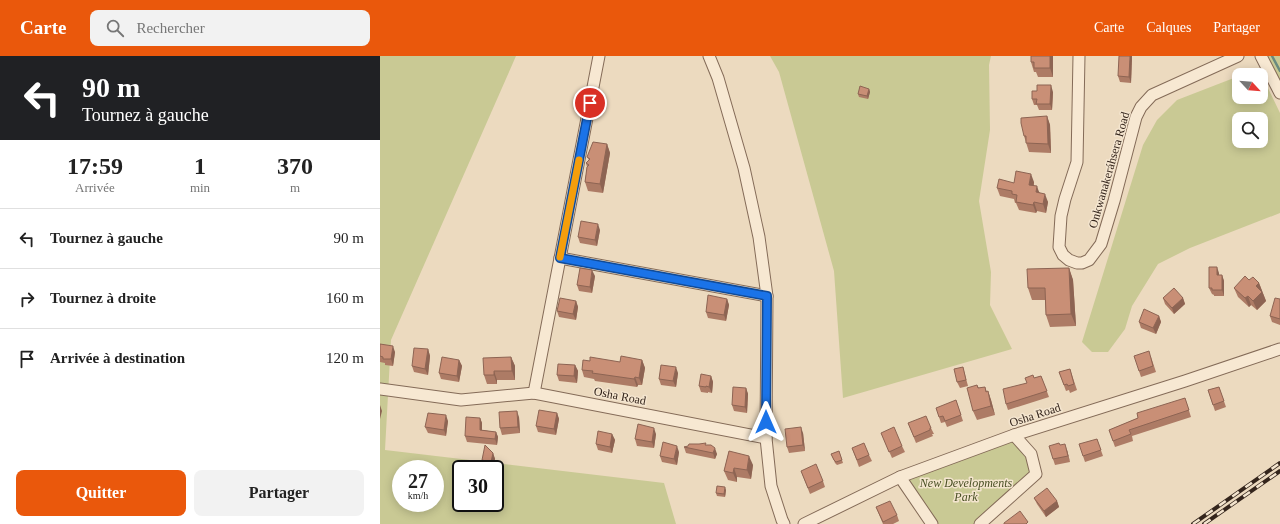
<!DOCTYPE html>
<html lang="fr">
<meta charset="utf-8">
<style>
body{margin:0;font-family:Georgia,serif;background:#f2f2f2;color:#222;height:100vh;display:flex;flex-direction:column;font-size:15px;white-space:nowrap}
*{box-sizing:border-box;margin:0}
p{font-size:13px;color:#767676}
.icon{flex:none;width:22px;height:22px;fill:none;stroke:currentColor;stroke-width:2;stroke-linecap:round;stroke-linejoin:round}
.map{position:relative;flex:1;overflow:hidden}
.details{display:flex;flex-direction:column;background:#fff;width:380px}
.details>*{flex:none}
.hud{background:#202124;color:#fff;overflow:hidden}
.needle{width:26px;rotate:116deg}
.fabs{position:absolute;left:852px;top:12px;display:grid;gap:8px}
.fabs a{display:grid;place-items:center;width:36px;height:36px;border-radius:8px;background:#fff;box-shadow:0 2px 10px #0003;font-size:20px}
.speed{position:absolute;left:12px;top:404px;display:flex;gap:8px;font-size:20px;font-weight:700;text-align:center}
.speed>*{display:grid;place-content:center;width:52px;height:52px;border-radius:50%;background:#fff;box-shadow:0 2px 10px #0003;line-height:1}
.speed small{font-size:10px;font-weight:400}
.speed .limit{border:2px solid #111;border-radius:6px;background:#fff;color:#111}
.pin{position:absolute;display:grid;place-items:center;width:34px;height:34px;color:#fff;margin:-17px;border:2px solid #fff;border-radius:50%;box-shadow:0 1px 4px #0007}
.me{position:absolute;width:44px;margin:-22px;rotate:0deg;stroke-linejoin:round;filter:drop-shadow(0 0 3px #0008)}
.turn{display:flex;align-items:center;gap:14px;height:84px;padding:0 16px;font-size:18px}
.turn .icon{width:52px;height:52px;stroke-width:2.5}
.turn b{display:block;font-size:28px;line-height:34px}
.eta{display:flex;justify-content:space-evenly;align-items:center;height:68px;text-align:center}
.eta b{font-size:24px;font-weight:700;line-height:28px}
.button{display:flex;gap:8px;margin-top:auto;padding:8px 16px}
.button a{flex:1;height:46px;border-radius:8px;background:#ea580c;color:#fff;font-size:16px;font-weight:700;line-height:46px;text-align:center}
.button a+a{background:#f2f2f2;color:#222}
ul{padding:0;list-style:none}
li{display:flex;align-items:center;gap:12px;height:60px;padding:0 16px;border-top:1px solid #e0e0e0}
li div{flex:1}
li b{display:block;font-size:15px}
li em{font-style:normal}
header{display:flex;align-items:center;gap:24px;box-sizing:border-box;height:56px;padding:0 20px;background:#ea580c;color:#fff}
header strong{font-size:19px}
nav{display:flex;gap:22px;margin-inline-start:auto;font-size:14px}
.search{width:280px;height:36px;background:#f2f2f2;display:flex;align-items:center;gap:10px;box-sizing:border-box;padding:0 14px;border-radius:8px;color:#767676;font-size:15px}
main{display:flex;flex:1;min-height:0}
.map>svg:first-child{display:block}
</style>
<header>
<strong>Carte</strong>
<div class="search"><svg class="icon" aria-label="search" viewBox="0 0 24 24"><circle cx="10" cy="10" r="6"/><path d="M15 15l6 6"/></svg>Rechercher</div>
<nav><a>Carte</a><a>Calques</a><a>Partager</a></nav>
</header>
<main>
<section class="details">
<div class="hud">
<div class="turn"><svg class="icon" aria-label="left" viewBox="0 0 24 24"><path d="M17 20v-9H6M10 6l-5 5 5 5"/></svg><div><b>90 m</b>Tournez à gauche</div></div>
</div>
<div class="eta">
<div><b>17:59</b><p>Arrivée</p></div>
<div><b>1</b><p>min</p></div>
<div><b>370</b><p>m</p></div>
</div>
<ul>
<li><svg class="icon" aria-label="left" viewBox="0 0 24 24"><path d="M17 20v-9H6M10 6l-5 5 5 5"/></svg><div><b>Tournez à gauche</b></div><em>90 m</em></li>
<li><svg class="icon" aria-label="right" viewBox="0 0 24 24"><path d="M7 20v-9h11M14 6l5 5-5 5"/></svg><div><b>Tournez à droite</b></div><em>160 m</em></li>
<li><svg class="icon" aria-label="arrive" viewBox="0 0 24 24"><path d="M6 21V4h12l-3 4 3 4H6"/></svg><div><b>Arrivée à destination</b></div><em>120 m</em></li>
</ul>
<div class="button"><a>Quitter</a><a>Partager</a></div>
</section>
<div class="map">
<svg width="900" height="468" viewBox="0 0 900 468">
<rect width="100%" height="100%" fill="#ecdabf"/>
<!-- green -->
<g fill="#c9c994" fill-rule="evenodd">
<path d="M0 0H136L11 284 5 394 284 427 296 468H0ZM21 413H55V447H21ZM81 413H115V447H81Z"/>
<polygon points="390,0 611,0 609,9 610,74 599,145 611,216 610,249 632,293 463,342 454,215 399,16"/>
<polygon points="880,0 900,0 900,31"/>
<path d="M859 20V41H881V27L887 30 900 57V157L810 192 778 208 752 250 745 273 728 296H712L702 286 763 89 777 64 797 44ZM859 63H881V85H859Z"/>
<polygon points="634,379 656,418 600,468 552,468 520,421"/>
</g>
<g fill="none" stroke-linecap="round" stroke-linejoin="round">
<!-- stream -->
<polyline stroke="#6a8b7f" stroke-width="2.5" points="892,0 900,15"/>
<defs>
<g id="street">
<polyline points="329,0 338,22 364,112 379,181 387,240 386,382"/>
<polyline points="699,0 697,106 685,143 681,160 679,191 683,199 689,204 697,207 702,207 709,204 721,188 734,145 756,61 761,51 772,39 858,0"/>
<polyline points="881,0 900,37"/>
<polyline points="180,202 387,240"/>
<polyline points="0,333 81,344 154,337 386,382 391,430 402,464 404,468"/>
<polyline points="154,337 219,0"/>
<polyline points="520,421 552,468"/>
<polyline points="424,468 520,421 634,379 805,325 900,293"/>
<polyline points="600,468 656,418 651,398 634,379"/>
</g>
</defs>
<!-- street casing -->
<use href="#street" stroke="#846b58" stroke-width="13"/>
<!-- street -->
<use href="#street" stroke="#f7e8d2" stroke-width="11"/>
<defs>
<g id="rail">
<polyline points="813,468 900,407"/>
<polyline points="824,468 900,415"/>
</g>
</defs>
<!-- rail casing -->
<use href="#rail" stroke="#34251c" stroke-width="4"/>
<!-- rail -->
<use href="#rail" stroke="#f4e5cf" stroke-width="2.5" stroke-dasharray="8" stroke-linecap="butt"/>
</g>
<!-- wall -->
<g fill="#ad7b65">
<polygon points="651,0 673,0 673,21 658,21 656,16 654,16 651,6"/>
<polygon points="752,1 751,27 740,26 738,20"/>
<polygon points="489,33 490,36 488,43 479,41 478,38"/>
<polygon points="673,36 672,54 659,54 657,49 654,49 652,43"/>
<polygon points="667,60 670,69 671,97 649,96 644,80"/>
<polygon points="227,88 230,97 223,137 208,135 205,126 207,111 206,107 209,104 207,101"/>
<polygon points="654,126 654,130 668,146 666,157 657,155 656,157 639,154 636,147 635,147 634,143 620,140 617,132 634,127"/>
<polygon points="220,174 217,190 200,187 198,181"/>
<polygon points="689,212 693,224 696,270 670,271 666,259 665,244 652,244 648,232"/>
<polygon points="839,217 839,219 842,219 844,225 844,240 834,240 834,239 832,238 829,232"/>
<polygon points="215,220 212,237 199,235 197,229"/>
<polygon points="869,224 879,227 886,245 877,254 871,249 869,251 858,241 854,232"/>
<polygon points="783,242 803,242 805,248 794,258 785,248"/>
<polygon points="347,243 349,249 346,265 328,262 326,256"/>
<polygon points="900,243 900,269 892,266 890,260"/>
<polygon points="196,245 198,251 196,264 179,261 177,255"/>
<polygon points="779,260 781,266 776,278 761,272 759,266"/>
<polygon points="0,288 15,296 13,310 5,309 5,307 0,306"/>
<polygon points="48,293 50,300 48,319 34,316 32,310"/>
<polygon points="131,301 135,310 135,324 117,324 117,328 107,328 104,319"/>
<polygon points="771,301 776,316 761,321 759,315"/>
<polygon points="79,304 82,310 79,326 61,323 59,317"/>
<polygon points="262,304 265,312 262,329 258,329 257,331 215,325 214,323 204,321 202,314 210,305 240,306"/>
<polygon points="195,309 198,315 197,327 179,325 177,319"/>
<polygon points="583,311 588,330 580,332 577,326"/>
<polygon points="690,313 697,334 690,337 689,334 686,335 679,316"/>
<polygon points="298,317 296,331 281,329 279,323"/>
<polygon points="331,320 333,326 332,337 328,336 328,337 321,336 319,330"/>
<polygon points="661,320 669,341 628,354 626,348 647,327 654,322"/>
<polygon points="597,329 599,332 605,331 607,336 608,335 611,344 615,359 597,364 593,355"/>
<polygon points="839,331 846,351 835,355 828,334"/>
<polygon points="366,332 368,338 367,357 354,355 352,349"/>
<polygon points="805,342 811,361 752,380 753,385 735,391 729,374 758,362"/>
<polygon points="576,344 583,365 567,371 565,366 561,367 559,361"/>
<polygon points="177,357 179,363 176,379 158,376 156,370"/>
<polygon points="139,361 140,377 122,379 120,372"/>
<polygon points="100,362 102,367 102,374 116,376 118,381 117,389 87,386 85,380"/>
<polygon points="68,365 66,380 48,377 45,371"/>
<polygon points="528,367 551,372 554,378 552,378 553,380 536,387"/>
<polygon points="423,377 425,395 409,397 407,391"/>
<polygon points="501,377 522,390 525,396 512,402"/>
<polygon points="232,378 235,384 232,397 218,394 216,388"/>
<polygon points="276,378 274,392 257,390 255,383"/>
<polygon points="717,383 723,400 705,406 703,400"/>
<polygon points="326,389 337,398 335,403 306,397 304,391"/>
<polygon points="680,389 687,394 690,406 675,409 673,403"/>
<polygon points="472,392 489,399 492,405 479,411"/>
<polygon points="349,395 373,409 371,423 357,421 357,426 348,424 344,415"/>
<polygon points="459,395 463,407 457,409 455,407 451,398"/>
<polygon points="299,396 297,409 282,406 280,400"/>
<polygon points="113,397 115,403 114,412 104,410 102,404"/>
<polygon points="421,415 443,425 445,431 430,438"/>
<polygon points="346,434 345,441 337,440 336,437"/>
<polygon points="654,442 677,445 679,451 666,461 657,448"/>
<polygon points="496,451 517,459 519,465 513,468 503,468"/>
</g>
<!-- shaded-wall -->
<g fill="#8d6453">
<polygon points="670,0 673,0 673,21 670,12"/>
<polygon points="750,0 752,0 752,1 751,27 749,21"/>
<polygon points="671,29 673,36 672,54 670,48"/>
<polygon points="489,33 490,36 488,43 487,40"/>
<polygon points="667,60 670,69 671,97 668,88"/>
<polygon points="227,88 230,97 223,137 220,128"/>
<polygon points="651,118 654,126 652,137 649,129"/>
<polygon points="657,130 660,139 656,136"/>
<polygon points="665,138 668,146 666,157 663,148"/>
<polygon points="654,146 657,155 656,157 653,149"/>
<polygon points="218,168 220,174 217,190 215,184"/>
<polygon points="837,211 839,217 839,225 837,219"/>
<polygon points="689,212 693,224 696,270 691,258"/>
<polygon points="212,214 215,220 212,237 210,231"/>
<polygon points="842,219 844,225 844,240 842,234"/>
<polygon points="879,227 886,245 877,254 873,245 876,230"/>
<polygon points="868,240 871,249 869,251 865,242"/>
<polygon points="803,242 805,248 794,258 792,252"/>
<polygon points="347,243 349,249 346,265 344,259"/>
<polygon points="196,245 198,251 196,264 193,258"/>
<polygon points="779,260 781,266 776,278 773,272"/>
<polygon points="13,290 15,296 13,310 11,303"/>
<polygon points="48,293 50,300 48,319 45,313"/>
<polygon points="131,301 135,310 135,324 132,315"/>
<polygon points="79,304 82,310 79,326 77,320"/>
<polygon points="262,304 265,312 262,329 259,322"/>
<polygon points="195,309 198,315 197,327 194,320"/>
<polygon points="296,311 298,317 296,331 293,325"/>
<polygon points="114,315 117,324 117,328 114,319"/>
<polygon points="331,320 333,326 332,337 329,331"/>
<polygon points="255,321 258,329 257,331 254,323"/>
<polygon points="366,332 368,338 367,357 365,351"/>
<polygon points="608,335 611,344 615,359 611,350"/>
<polygon points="0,349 2,355 0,363"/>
<polygon points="137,355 139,361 140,377 138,371"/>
<polygon points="177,357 179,363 176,379 174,373"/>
<polygon points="66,359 68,365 66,380 64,374"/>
<polygon points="100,362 102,367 102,379 100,374"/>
<polygon points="421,371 423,377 425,395 423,389"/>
<polygon points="274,372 276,378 274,392 272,386"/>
<polygon points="116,376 118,381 117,389 115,383"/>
<polygon points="232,378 235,384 232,397 230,391"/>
<polygon points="685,388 687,394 690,406 688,400"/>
<polygon points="297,390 299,396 297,409 294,403"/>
<polygon points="335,392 337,398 335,403 333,397"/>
<polygon points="113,397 115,403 114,412 111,406"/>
<polygon points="369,400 373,409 371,423 367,414"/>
<polygon points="354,412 357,421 357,426 353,417"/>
<polygon points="345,431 346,434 345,441 344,438"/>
<polygon points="677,445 679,451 666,461 664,455"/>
</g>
<!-- building -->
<g fill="#c98f76" stroke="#8d6453">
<polygon points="651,0 670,0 670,12 654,12 654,6 651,6"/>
<polygon points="739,0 750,0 749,21 738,20"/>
<polygon points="657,29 671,29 670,48 656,48 657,43 652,43 652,35 657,35"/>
<polygon points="480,30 489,33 487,40 478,38"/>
<polygon points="667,60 668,88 646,87 646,80 644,80 641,67 641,62"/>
<polygon points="213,86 227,88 220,128 205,126 207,111 209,109 206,107 210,103 207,101"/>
<polygon points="636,115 651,118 649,129 657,130 656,136 665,138 663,148 654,146 653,149 636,146 637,139 632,138 632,135 617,132 619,123 634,127"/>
<polygon points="201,165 218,168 215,184 198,181"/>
<polygon points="829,211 837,211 837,219 842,219 842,234 832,234 832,232 829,232"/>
<polygon points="200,212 212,214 210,231 197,229"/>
<polygon points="689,212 691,258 666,259 665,232 648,232 647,213"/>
<polygon points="865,220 869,224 873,221 879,227 876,230 882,236 873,245 868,240 865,242 854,232"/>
<polygon points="794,232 803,242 792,252 783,242"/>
<polygon points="328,239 347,243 344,259 326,256"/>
<polygon points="180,242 196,245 193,258 177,255"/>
<polygon points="895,242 900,243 900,263 890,260"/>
<polygon points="764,253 779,260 773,272 759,266"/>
<polygon points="0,288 13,290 11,303 3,303 3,301 0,300"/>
<polygon points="34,292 48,293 45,313 32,310"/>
<polygon points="769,295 773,310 759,315 754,300"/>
<polygon points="241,300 262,304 259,322 255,321 254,323 212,317 213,315 202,314 203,304 210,305 210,301 240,306"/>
<polygon points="62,301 79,304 77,320 59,317"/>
<polygon points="131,301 132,315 114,315 114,319 104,319 103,302"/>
<polygon points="178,308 195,309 194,320 177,319"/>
<polygon points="281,309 296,311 293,325 279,323"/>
<polygon points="583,311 586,324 577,326 574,313"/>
<polygon points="690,313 694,328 688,330 687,328 684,329 679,316"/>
<polygon points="321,318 331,320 329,331 326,330 326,331 319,330"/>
<polygon points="653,319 654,322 661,320 667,335 626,348 623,333 647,327 645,322"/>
<polygon points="597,329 598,332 605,331 606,336 608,335 611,350 593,355 587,332"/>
<polygon points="353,331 366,332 365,351 352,349"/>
<polygon points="839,331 844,345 833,349 828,334"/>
<polygon points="805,342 809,354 749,374 751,378 733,385 729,374 758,362 757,357"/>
<polygon points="576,344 581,359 565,365 563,360 559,361 556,352"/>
<polygon points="159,354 177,357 174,373 156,370"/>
<polygon points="137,355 138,371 120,372 119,356"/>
<polygon points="48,357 66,359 64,374 45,371"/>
<polygon points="546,360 551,372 550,372 550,374 534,381 528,367"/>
<polygon points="86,361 100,362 100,374 116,376 115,383 85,380"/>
<polygon points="258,368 274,372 272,386 255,383"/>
<polygon points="421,371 423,389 407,391 405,373"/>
<polygon points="514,371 522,390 509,396 501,377"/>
<polygon points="218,375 232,378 230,391 216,388"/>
<polygon points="717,383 721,394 703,400 699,388"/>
<polygon points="283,386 297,390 294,403 280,400"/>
<polygon points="326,387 325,389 331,389 335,392 333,397 304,391 308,390 309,388 319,388"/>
<polygon points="484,387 489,399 477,404 472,392"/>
<polygon points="679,387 680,389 685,388 688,400 673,403 669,390"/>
<polygon points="105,389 113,397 111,406 102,404"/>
<polygon points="349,395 369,400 367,414 354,412 353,417 344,415"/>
<polygon points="459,395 462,404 456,406 454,404 451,398"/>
<polygon points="436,408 443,425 428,432 421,415"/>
<polygon points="337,430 345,431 344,438 336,437"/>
<polygon points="667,432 677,445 664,455 654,442"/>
<polygon points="510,445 517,459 503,466 496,451"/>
<polygon points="640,455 648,466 646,468 624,468 624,467"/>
</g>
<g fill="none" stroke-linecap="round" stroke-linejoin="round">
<defs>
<polyline id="route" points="210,47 180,202 387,240 386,366"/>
</defs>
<!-- route casing -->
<use href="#route" stroke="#114b97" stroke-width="10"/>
<!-- route -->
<use href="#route" stroke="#1a73e8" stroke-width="7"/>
<!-- slow -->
<polyline stroke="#f59e0b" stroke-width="7" points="180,201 199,104"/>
</g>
<g text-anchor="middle" stroke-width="3" stroke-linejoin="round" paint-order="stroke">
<!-- street labels -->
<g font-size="12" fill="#34251c" stroke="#f4e5cf">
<text transform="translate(729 114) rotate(-74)" y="4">Onkwanakeráhsera Road</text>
<text transform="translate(240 340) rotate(11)" y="4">Osha Road</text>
<text transform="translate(655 359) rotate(-18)" y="4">Osha Road</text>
</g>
<!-- park labels -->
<g font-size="12" font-style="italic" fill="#495024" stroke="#f4e5cf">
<text x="586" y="431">New Developments<tspan x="586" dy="14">Park</tspan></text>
</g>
</g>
</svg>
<div class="fabs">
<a><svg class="needle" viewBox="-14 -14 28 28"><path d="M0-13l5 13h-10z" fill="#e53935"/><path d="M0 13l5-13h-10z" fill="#767676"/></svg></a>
<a><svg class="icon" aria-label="search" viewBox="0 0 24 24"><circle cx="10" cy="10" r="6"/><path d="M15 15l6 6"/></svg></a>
</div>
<div class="speed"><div>27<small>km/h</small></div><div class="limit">30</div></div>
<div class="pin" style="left:210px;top:47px;background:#d93025"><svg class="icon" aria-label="arrive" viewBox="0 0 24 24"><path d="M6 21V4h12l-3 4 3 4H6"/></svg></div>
<svg class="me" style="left:386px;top:366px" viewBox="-20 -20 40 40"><path d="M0-17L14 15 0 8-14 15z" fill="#1a73e8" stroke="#fff" stroke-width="4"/></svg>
</div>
</main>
